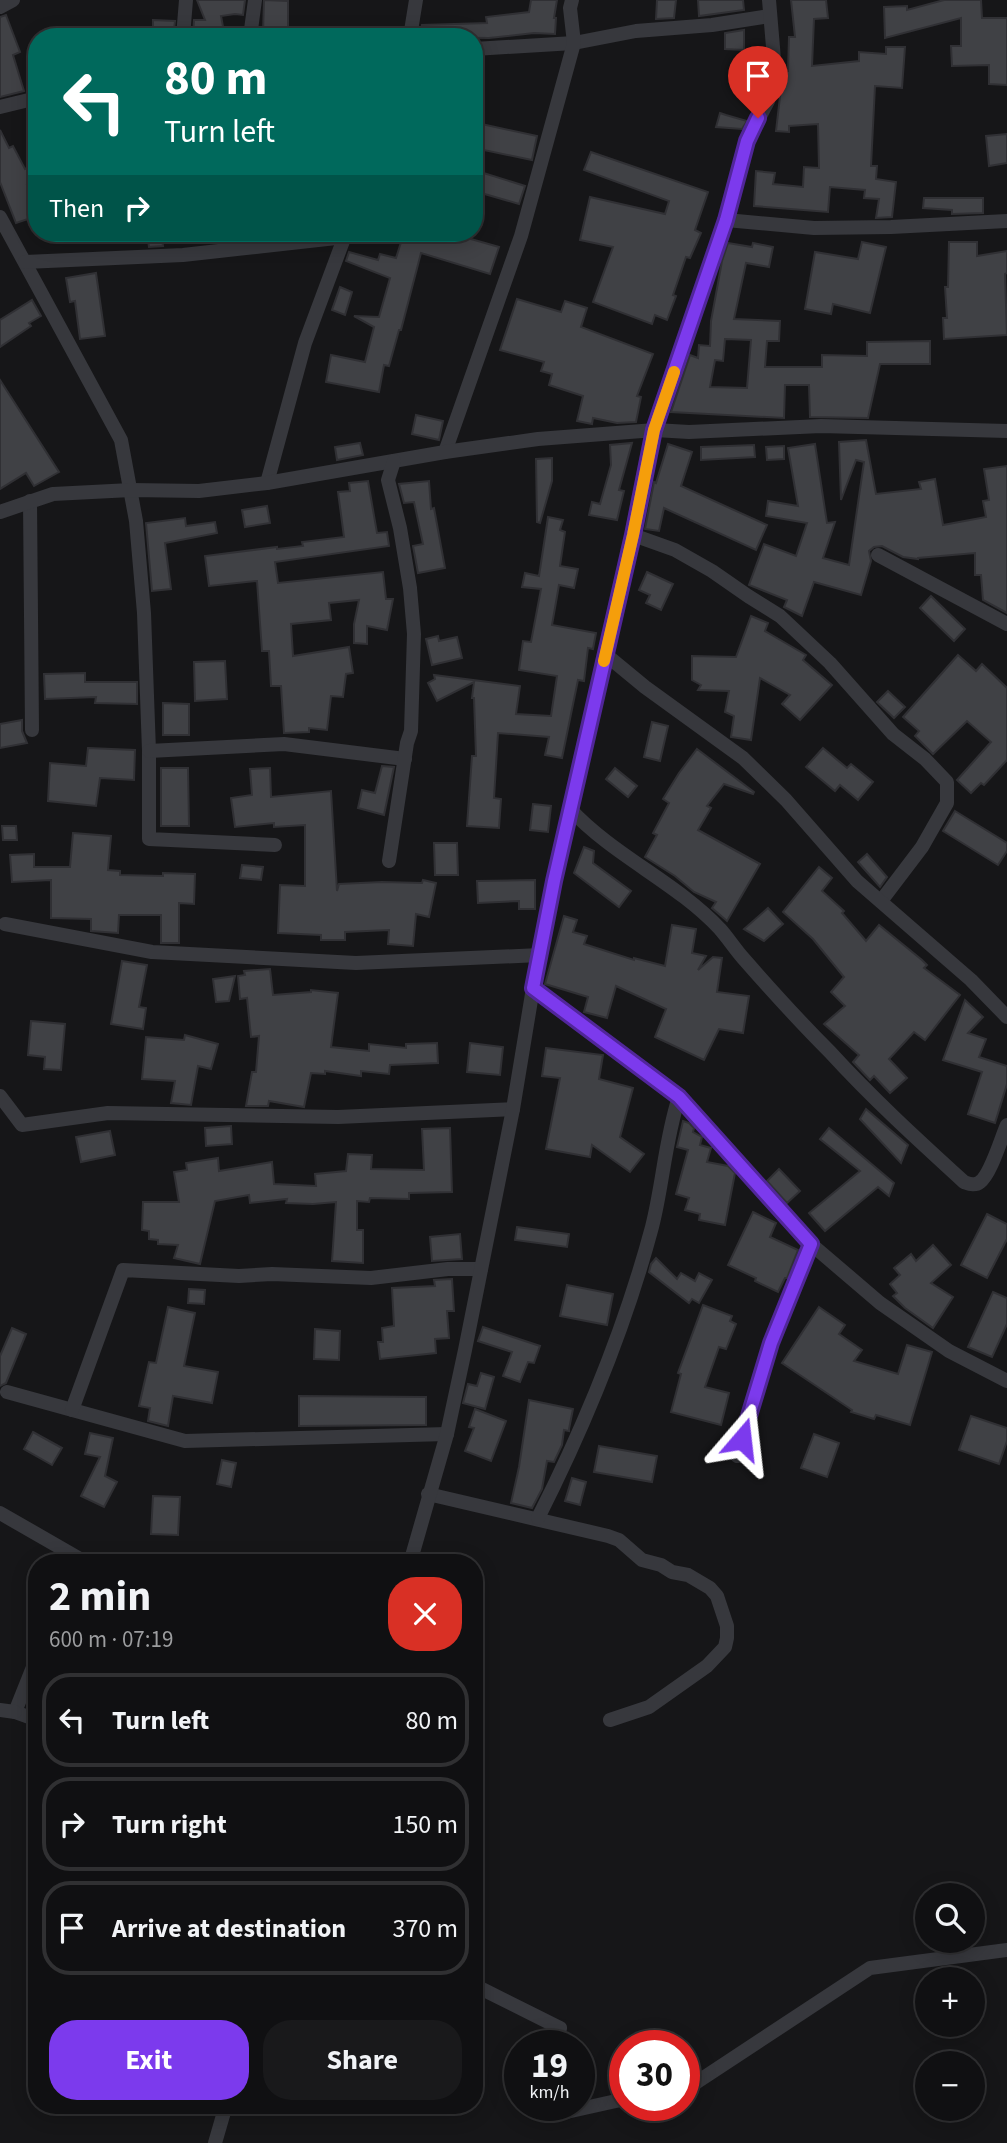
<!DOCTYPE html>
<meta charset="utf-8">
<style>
body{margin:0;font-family:"Source Sans 3",sans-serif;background:#19191b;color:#f1f3f6;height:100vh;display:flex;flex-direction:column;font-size:26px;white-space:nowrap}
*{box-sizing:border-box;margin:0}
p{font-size:23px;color:#9c9d9f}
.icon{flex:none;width:38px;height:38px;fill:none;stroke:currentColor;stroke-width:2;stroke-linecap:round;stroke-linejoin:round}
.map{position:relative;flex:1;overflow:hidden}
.drawer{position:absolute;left:28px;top:1554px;width:455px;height:560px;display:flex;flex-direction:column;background:#101012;border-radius:28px;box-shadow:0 4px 18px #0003,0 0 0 2px #303032}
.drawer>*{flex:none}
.banner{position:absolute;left:28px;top:28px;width:455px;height:214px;border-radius:28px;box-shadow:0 4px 18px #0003,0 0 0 2px #303032;background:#00695c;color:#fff;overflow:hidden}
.tools{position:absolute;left:915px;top:1883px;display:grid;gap:14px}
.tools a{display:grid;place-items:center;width:70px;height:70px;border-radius:50%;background:#101012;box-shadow:0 4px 18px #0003,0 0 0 2px #303032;font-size:35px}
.speed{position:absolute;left:504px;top:2030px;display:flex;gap:14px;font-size:35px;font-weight:700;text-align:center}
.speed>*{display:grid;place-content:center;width:91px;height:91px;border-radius:50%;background:#101012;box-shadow:0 4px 18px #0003,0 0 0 2px #303032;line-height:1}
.speed small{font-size:18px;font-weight:400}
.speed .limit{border:10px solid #d22;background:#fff;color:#111}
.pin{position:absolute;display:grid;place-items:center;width:60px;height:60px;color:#fff;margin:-72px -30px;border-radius:50% 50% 50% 0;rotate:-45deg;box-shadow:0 0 7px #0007}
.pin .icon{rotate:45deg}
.me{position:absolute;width:77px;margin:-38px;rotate:17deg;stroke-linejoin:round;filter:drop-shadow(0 0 5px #0008)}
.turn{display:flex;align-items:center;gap:24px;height:147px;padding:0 21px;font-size:32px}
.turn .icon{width:91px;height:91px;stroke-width:2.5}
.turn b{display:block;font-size:49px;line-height:60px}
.then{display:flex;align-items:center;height:66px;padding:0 21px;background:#0003;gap:14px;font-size:26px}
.round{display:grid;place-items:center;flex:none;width:74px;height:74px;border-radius:28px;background:#19191b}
.summary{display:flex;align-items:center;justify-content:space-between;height:119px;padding:0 21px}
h1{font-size:42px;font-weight:700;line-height:52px}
.action{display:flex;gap:14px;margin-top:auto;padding:14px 21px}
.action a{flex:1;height:80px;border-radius:28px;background:#7c3aed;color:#fff;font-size:28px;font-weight:700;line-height:80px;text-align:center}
.action a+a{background:#19191b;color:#f1f3f6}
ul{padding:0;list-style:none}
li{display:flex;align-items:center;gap:21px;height:94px;margin:0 14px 10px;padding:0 7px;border:4px solid #303032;border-radius:28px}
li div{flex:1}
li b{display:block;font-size:26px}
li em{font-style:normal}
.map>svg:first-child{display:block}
</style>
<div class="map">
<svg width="1007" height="2143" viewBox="0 0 1007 2143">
<rect width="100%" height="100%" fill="#161618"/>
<!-- building -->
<g fill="#404145" stroke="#303034" stroke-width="2" fill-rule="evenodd">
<polygon points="197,0 245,0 243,15 235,14 221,16 225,37 193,37 194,20 205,20"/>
<polygon points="264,0 288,1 288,34 263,33"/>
<polygon points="531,0 557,0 554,18 556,18 555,34 534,33 489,38 420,37 422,25 487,23 486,17 529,12"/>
<polygon points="657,0 676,0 674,18 656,19"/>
<polygon points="698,0 743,0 744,10 699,16"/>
<polygon points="791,0 826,0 828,18 814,19 812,66 859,61 859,52 886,54 886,47 905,47 902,88 875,86 871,166 877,166 876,179 896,182 892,217 876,218 879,199 864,198 865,190 830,187 828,212 754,206 756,171 775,173 773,184 803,187 804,167 819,168 818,124 789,126 789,132 776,131 783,71 788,71 789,37 795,37"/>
<polygon points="944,0 981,0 982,18 1007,18 1007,85 989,84 989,65 952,66 951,46 961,46 961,18 885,38 884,7 907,6 907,10"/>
<polygon points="6,15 20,52 13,55 24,91 0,97 0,17"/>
<polygon points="153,20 175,21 173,37 153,37"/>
<polygon points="744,30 744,50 725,49 725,33"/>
<polygon points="720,113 726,115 747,121 742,129 716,127"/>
<polygon points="477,123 537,136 532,160 474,148"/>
<polygon points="0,130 9,148 13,146 25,169 27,168 33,182 27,185 37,211 29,214 31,218 16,223 0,182"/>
<polygon points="1007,134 1007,163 989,166 986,136"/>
<polygon points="591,152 708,192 695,230 701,233 690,258 686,257 673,295 676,296 667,320 655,315 652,324 593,302 613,247 580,240 590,197 665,214 669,201 584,170"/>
<polygon points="474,170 525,186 519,204 474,191"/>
<polygon points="924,198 983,198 983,213 952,214 952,210 923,208"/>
<polygon points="147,233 161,233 163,246 149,247"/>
<polygon points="404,233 450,233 499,247 490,274 421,253 401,330 399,330 389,366 384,365 379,392 326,382 331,355 365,362 374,327 354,316 379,317 390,278 346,261 349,252 378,260 380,254 396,258"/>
<polygon points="862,242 886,247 870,313 833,304 831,314 805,309 815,252 858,259"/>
<polygon points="949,242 977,242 977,256 1007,251 1007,273 1005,274 1007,335 944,339 943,318 947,318 945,287 948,287"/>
<path d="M728 243 752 247 753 243 773 247 769 267 746 263 734 319 780 321 779 341H767L765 367H822V355L867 356V342L930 341V364H880L868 418 810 417 809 385H785L784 418 671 412 690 355 698 358 699 345 710 346 711 321 722 261ZM725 339 751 340 747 388 710 387 715 360 723 361Z"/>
<polygon points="96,273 105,336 80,339 75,301 70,302 66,278"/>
<polygon points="340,287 352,292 345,315 332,310"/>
<polygon points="517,299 561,312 565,301 587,308 581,327 653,354 637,396 641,397 636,422 617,423 593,418 592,424 577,421 583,396 549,385 552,374 541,371 544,362 500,350"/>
<polygon points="32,300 41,316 29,323 31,326 0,347 0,320"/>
<polygon points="0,380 59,472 34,486 26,473 0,489"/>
<polygon points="416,415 443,421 439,440 412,434"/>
<polygon points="866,440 876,494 921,489 919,482 935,479 943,525 986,517 983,501 989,500 984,469 1007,466 1007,613 983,600 981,575 975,575 975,553 918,558 918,559 903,557 882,546 874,547 869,551 871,561 861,595 814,582 802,616 784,607 787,600 749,585 764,544 796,556 807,523 766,516 768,501 798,506 788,448 815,444 827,523 835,522 823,558 849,565 864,462 856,460 841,500 839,442"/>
<polygon points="360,443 363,455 337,460 335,447"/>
<polygon points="632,443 619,490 624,491 617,520 589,515 592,502 600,504 611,465 610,445"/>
<polygon points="668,444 692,452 681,486 767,525 756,550 664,508 659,531 645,529 654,482 656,483"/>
<polygon points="754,445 755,457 701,460 701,447"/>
<polygon points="784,446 784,459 767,460 766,447"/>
<polygon points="552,458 552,481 540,523 537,522 536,459"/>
<polygon points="368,481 377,533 387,532 389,546 275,562 278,583 383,572 386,599 393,599 387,630 367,626 367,644 354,643 354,624 359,600 329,603 331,620 291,624 293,656 349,647 353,673 346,674 343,697 331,696 327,730 309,728 309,732 284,733 281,686 271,686 269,651 262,651 257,581 209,586 205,556 277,547 277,549 303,546 302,542 344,537 338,492 350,491 349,483"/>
<polygon points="429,481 431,509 434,508 445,568 418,573 413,546 423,544 414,502 404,503 399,484"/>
<polygon points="267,506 270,523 245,527 242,510"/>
<polygon points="548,517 563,520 560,530 565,532 560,566 578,569 574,588 559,585 552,625 596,633 593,649 588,648 584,681 578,680 562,758 545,755 549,737 498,733 494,798 501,799 499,828 467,826 472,756 476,756 474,698 472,698 474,682 437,701 428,683 435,679 434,675 520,686 516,714 551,716 557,676 519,670 523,641 531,642 541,589 522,587 525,573 539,576"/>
<polygon points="185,518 186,526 215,522 217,533 165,543 171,589 152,591 146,523"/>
<polygon points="647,572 673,584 661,610 646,603 650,595 639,590"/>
<polygon points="931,596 965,629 954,641 920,608"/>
<polygon points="751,616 768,623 765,631 806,655 803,660 832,685 800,720 782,704 790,695 760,678 751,740 731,737 734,716 725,712 729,691 698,690 701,685 692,680 692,656 736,657"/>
<polygon points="438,636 439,641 457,637 462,658 432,665 426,639"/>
<polygon points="958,655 976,671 982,664 1007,688 1007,760 984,785 981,783 971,793 957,780 991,742 967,721 933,754 915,736 919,731 903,717"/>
<polygon points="225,661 227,699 195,701 194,662"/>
<polygon points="85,673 85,682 137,682 137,704 95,703 96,697 45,699 44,674"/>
<polygon points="888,691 905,707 894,718 877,702"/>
<polygon points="163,703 189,704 189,735 163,735"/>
<polygon points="22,720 22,731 27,743 0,748 0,724"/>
<polygon points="652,722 668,726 660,761 644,757"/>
<polygon points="88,748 135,750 134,780 100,778 96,806 48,801 50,763 86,766"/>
<polygon points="823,748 847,768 851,764 873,782 858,800 840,785 835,791 806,767"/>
<polygon points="697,749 754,792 753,794 724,784 707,806 711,808 698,830 760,864 727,921 712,908 716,902 694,892 675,876 645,857 657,835 653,833 669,803 663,799 679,773"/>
<polygon points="382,766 394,767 384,815 358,808 362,790 375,793"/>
<polygon points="161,768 188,768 189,826 161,826"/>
<polygon points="270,768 271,797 331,791 337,891 339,884 382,882 422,883 423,880 436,883 429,917 416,914 413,946 388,944 389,930 345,932 345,940 321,940 321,935 278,933 280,885 305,886 305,825 274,827 274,823 235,827 231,798 252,795 250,769"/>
<polygon points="615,768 637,786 628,797 606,779"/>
<polygon points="533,804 551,806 548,832 530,830"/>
<polygon points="955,811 1007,843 1007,851 998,865 943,831"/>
<polygon points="2,826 16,826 17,840 3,840"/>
<polygon points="73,833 111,836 108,870 120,871 120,875 163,876 163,873 195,874 194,904 179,903 179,943 161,943 161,915 119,915 118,933 91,931 91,919 51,918 51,880 12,882 10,855 34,854 34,867 70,867"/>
<polygon points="434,843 457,843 458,875 435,875"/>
<polygon points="584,847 594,851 593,863 631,891 619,907 574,873"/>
<polygon points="867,854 887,877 880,887 858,862"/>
<polygon points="242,865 263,867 261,880 240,878"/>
<polygon points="819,867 832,878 822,891 844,911 842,913 866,941 879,925 922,960 927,965 924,968 960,995 925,1040 914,1032 889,1059 907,1078 890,1093 874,1076 870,1080 853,1062 859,1055 824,1024 845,1006 831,992 844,977 813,939 783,912"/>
<polygon points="535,880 535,909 519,909 519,901 478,903 477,881"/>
<polygon points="768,908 783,924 764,941 744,929"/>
<polygon points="564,916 577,920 573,932 587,936 584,944 634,960 634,958 665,966 672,925 696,929 692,953 706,956 698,970 713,957 722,958 717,992 749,996 743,1033 719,1029 704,1060 655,1037 666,1009 616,986 607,1018 584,1012 588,997 545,984"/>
<polygon points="122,961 147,965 139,1007 146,1008 143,1029 111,1024"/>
<polygon points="270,969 273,995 311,992 311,990 338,993 331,1047 369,1051 369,1044 406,1048 406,1044 437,1043 438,1063 390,1065 389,1074 361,1071 361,1076 325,1071 325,1074 311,1073 304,1107 269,1101 268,1106 246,1106 252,1072 256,1072 259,1036 251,1037 247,998 240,999 238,976 245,975 244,971"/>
<polygon points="235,976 229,1001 216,1002 213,979"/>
<polygon points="965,1000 983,1017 968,1033 986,1039 979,1057 1007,1066 1007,1084 995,1123 968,1114 982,1072 943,1060"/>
<polygon points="31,1021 65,1024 61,1070 44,1069 45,1057 28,1055"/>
<polygon points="185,1035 218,1044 211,1069 198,1066 191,1105 171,1103 175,1081 142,1079 146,1037 184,1040"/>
<polygon points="470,1043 503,1047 500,1075 467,1072"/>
<polygon points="546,1048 603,1055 599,1079 633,1088 620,1137 644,1154 630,1172 592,1145 590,1157 546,1149 560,1078 542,1076"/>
<polygon points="866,1109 908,1145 901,1163 860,1119"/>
<polygon points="683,1121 689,1123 694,1128 693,1132 702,1137 700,1145 711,1148 707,1162 728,1166 735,1173 725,1225 699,1220 700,1214 685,1210 689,1198 676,1194 688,1150 677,1147"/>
<polygon points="231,1126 232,1144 206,1146 205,1128"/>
<polygon points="450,1128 452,1192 409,1193 409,1199 370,1198 369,1202 357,1201 357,1230 363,1230 363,1263 332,1261 336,1202 313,1204 286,1203 287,1199 250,1203 249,1195 215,1201 200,1264 174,1258 178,1245 158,1244 158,1240 149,1239 149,1231 142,1230 143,1202 179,1202 174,1172 187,1170 186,1163 218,1158 219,1171 272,1162 274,1184 316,1186 315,1174 346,1171 348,1154 372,1155 371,1169 424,1170 422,1129"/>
<polygon points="829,1128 894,1183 889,1196 878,1187 825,1231 809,1213 860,1171 820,1139"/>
<polygon points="110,1131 115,1155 81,1162 76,1137"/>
<polygon points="779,1169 800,1191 787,1203 767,1181"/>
<polygon points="753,1212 776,1223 770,1237 798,1250 787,1278 785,1278 778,1292 755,1281 756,1278 728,1265"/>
<polygon points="987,1214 1007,1224 1007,1239 987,1278 961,1265"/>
<polygon points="517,1227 569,1234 567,1247 515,1240"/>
<polygon points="460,1234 462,1259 432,1261 430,1237"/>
<polygon points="933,1245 951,1265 931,1283 953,1297 933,1328 905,1308 893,1296 897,1293 890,1284 900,1275 894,1268 911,1254 916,1261"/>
<polygon points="656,1258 677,1279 681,1273 695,1281 699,1273 712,1280 699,1303 692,1299 689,1303 649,1272 651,1264"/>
<polygon points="452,1279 454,1311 447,1311 449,1338 435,1339 436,1353 380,1359 378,1342 383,1342 382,1328 394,1326 392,1288 435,1286 434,1280"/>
<polygon points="567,1285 613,1294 607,1325 560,1316"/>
<polygon points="189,1289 205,1290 204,1304 188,1303"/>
<polygon points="993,1292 1007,1298 1007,1324 992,1357 968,1347"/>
<polygon points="703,1305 732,1316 730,1321 736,1324 726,1349 719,1347 705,1387 729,1393 721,1425 671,1412 681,1374 678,1373"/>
<polygon points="168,1307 195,1313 184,1366 218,1372 212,1403 173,1396 168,1426 148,1421 150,1408 139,1406 149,1362 156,1363"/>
<polygon points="819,1307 845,1325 839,1334 862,1350 854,1361 898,1374 907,1345 932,1352 910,1425 876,1415 874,1419 851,1412 852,1410 782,1363"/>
<polygon points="483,1327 540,1346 534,1363 528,1362 520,1382 503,1376 512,1352 478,1341"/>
<polygon points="12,1328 26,1334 6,1383 0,1386 0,1356"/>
<polygon points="315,1329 340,1331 339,1360 314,1359"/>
<polygon points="481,1373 494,1377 485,1409 463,1403 468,1384 477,1386"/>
<polygon points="299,1396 426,1397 426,1425 299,1426"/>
<polygon points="529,1400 573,1409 569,1429 569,1431 564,1430 562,1445 554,1462 547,1461 542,1489 532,1508 511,1503 519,1467"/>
<polygon points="475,1409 506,1421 491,1461 465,1451 474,1428 469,1427"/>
<polygon points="971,1416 1007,1428 1007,1441 999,1464 959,1450"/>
<polygon points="33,1432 62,1448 52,1465 24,1449"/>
<polygon points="90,1433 113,1438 105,1476 117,1482 104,1507 81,1496 100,1457 85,1454"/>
<polygon points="814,1434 839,1443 827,1477 801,1468"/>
<polygon points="599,1446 657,1456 652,1482 594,1472"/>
<polygon points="222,1460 236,1463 231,1487 217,1484"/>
<polygon points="572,1478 586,1482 580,1505 565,1501"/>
<polygon points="153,1496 180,1497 178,1535 151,1534"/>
</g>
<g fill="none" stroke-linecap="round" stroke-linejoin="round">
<!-- minor -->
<g stroke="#37383d" stroke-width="14">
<polyline points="0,7 13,0"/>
<polyline points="183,37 186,0"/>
<polyline points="250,37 255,0"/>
<polyline points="410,37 416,0"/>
<polyline points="474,49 574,43 636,31 712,25 770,16"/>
<polyline points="0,107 37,98"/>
<polyline points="0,217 121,440 136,521 144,613 149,751 149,839 275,845"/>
<polyline points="726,220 814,228 891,227 1007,221"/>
<polyline points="25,262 183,255 345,237"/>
<polyline points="445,452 521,236 574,43 570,8 572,0"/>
<polyline points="267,483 305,343 346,233"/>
<polyline points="30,501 32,730"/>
<polyline points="0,512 53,494 131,490 199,491 267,483 445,452 538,439 655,430 689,432 821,426 1007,431"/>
<polyline points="633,535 675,550 712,571 748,596 780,616 830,663 893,734 925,759 947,782 947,803 922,847 881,901"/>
<polyline points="878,555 1007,624"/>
<polyline points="605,654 645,687 743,758 786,800 857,881 971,980 1007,1017"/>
<polyline points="149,751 284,744 405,759"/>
<path d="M570 809C615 857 676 882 720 929 728 938 735 949 743 958 771 990 800 1022 830 1052 872 1098 918 1140 964 1182 970 1184 975 1186 980 1182 991 1174 1001 1138 1007 1125"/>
<polyline points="389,861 407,743 411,731 414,634 410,588 400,528 388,480 394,461"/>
<polyline points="5,924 152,952 356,963 540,955"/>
<polyline points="533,988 679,1097 811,1244 880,1303 949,1351 1007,1381"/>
<polyline points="0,1096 22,1125 108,1113 338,1117 513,1109"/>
<polyline points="7,1392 185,1441 447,1434"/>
<polyline points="72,1410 123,1270 239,1276 272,1274 371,1278 448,1269 481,1269"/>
<polyline points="737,1456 771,1343 811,1244"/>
<polyline points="428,1494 608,1536 619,1540 642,1560 661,1565 672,1572 688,1575 710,1588 717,1596 727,1626 727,1638 725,1647 707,1666 649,1707 610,1720"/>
<polyline points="0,1513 87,1563"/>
<path d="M538 1518C585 1425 625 1328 652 1227 663 1184 665 1140 679 1097"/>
<polyline points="410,1563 447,1434 465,1350 513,1109 533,988 554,881 633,535 655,430 726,220 747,141 768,101 771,91 774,59 769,0"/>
<polyline points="37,1657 15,1712 37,1720"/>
<polyline points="0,1710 15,1712"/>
<polyline points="474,1985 560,2028 557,2046"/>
<polyline points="684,2086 694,2084 870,1968 1007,1950"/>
<polyline points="558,2105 562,2113 625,2099"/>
<polyline points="215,2143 226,2105"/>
</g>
</g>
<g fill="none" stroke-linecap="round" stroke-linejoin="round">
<defs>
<polyline id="route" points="742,1439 771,1343 811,1244 679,1097 533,988 554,881 633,535 654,430 726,220 747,141 758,118"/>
</defs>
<!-- route casing -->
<use href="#route" stroke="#51269a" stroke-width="18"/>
<!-- route -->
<use href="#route" stroke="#7c3aed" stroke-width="12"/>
<!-- slow -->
<polyline stroke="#f59e0b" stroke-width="12" points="604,661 633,535 654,430 674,372"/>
</g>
</svg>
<div class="tools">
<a><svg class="icon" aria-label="search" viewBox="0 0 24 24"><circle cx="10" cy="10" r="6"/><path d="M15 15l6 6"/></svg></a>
<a>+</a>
<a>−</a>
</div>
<div class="speed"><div>19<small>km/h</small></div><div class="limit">30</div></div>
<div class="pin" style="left:758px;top:118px;background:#d93025"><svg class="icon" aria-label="arrive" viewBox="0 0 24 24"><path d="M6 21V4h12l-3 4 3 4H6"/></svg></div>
<svg class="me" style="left:742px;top:1439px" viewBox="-20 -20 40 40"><path d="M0-17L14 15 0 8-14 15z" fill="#7c3aed" stroke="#fff" stroke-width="4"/></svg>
<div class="banner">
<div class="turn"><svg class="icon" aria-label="left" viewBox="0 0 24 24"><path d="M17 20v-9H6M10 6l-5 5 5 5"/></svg><div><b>80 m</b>Turn left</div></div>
<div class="then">Then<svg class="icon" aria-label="right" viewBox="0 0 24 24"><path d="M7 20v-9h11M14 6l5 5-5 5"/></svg></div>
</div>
<section class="drawer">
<div class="summary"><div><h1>2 min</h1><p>600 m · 07:19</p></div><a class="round" style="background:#d93025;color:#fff"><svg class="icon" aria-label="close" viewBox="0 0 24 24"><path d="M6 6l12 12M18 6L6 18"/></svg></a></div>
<ul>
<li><svg class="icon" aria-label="left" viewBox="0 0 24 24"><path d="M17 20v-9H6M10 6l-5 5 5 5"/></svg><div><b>Turn left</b></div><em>80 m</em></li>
<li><svg class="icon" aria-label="right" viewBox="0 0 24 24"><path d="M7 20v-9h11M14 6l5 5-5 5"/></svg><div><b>Turn right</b></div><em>150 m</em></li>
<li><svg class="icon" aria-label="arrive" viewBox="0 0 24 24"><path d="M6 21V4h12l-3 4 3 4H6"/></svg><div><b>Arrive at destination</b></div><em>370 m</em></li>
</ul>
<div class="action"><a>Exit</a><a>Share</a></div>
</section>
</div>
